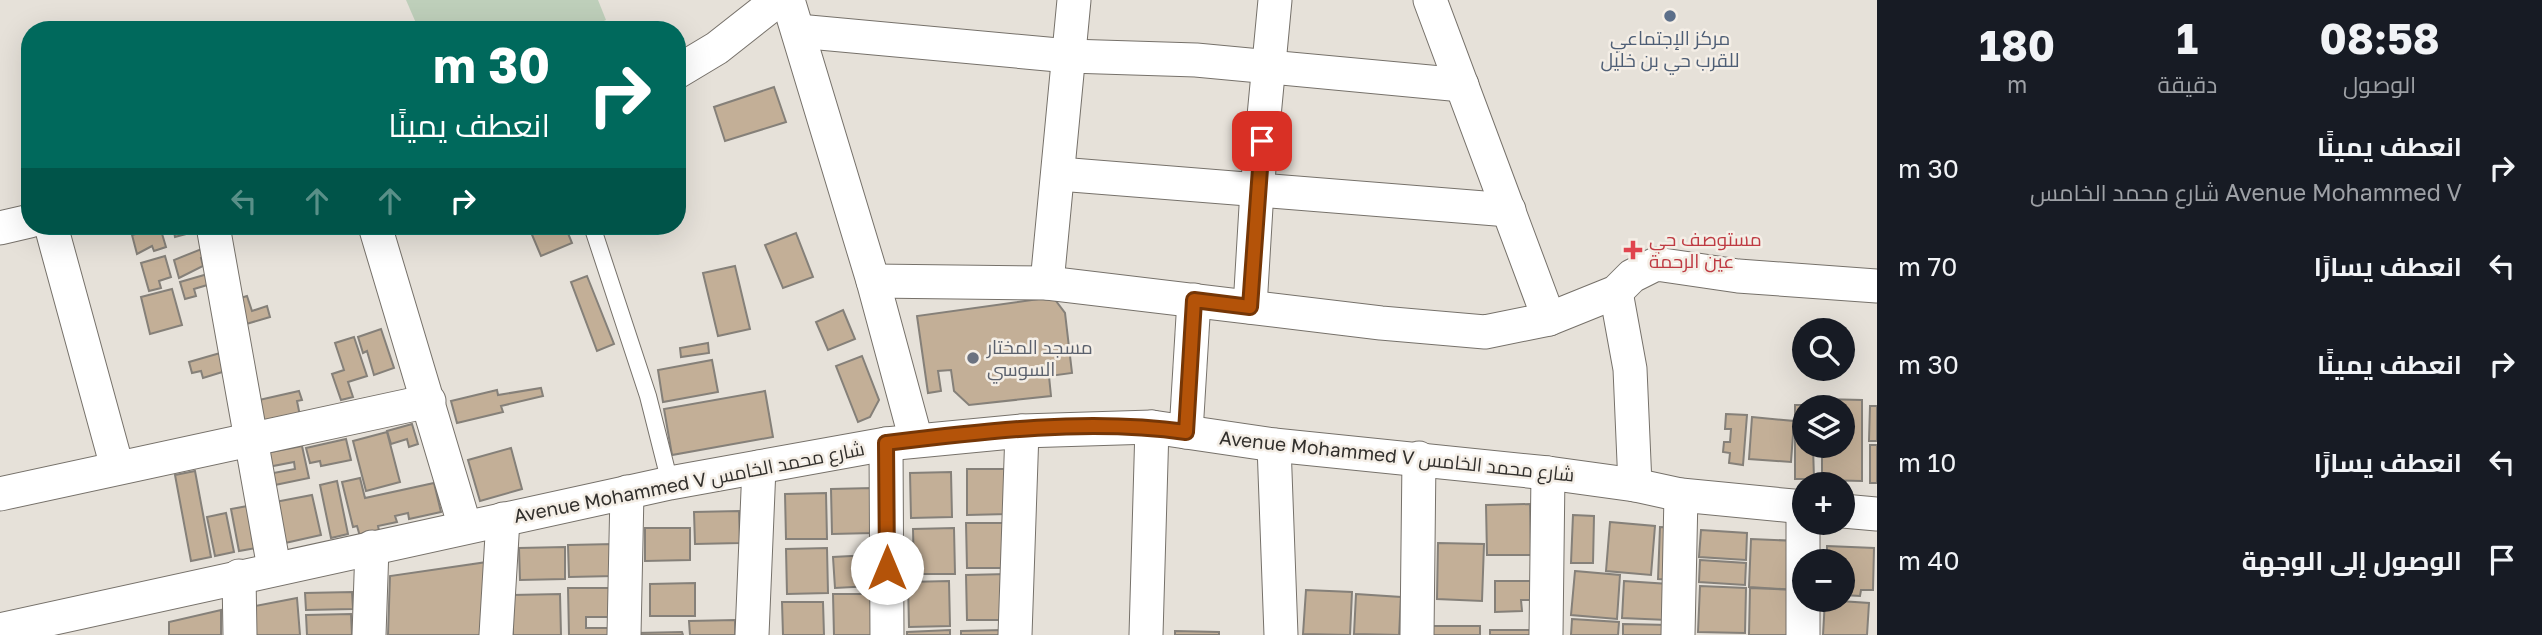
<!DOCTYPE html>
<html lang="ar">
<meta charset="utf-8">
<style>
body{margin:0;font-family:"Golos Text",Cairo,sans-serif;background:#20242c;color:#f1f3f6;direction:rtl;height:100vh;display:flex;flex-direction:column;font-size:26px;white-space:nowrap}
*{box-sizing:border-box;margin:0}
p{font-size:23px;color:#9ea1a6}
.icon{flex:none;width:38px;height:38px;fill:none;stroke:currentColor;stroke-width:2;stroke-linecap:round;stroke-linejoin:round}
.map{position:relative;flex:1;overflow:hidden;direction:ltr}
.side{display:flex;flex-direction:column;background:#171b24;width:665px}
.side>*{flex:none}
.hud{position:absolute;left:21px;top:21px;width:665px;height:214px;border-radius:28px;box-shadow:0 7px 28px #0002;direction:rtl;background:#00695c;color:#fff;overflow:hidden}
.fabs{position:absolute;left:1792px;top:318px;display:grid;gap:14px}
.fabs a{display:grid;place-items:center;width:63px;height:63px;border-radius:50%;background:#171b24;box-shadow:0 7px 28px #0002;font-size:35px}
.pin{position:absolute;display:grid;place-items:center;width:60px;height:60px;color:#fff;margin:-30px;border-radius:14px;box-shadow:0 4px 10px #0006}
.me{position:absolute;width:77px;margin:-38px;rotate:0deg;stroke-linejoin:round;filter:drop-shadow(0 0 5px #0008)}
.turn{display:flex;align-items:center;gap:24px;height:147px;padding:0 21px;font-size:32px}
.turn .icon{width:91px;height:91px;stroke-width:2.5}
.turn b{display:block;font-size:49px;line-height:60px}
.lanes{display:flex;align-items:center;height:66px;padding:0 21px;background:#0003;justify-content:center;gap:35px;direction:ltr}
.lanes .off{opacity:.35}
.eta{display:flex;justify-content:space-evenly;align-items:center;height:119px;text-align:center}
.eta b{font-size:42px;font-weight:700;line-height:49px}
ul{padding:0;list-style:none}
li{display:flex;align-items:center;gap:21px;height:98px;padding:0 21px}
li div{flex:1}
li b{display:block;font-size:26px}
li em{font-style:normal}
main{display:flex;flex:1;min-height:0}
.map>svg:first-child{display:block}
</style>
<main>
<section class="side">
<div class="eta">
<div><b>08:58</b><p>الوصول</p></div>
<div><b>1</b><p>دقيقة</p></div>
<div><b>180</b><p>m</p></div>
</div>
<ul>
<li><svg class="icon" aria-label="right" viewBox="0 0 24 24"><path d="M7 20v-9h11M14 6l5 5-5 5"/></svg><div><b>انعطف يمينًا</b><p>Avenue Mohammed V شارع محمد الخامس</p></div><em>30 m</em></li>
<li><svg class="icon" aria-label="left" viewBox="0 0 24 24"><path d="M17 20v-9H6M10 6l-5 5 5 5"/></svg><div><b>انعطف يسارًا</b></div><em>70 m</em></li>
<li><svg class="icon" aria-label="right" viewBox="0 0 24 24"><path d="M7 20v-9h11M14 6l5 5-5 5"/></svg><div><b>انعطف يمينًا</b></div><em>30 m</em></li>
<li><svg class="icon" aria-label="left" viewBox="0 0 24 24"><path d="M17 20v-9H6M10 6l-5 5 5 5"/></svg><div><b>انعطف يسارًا</b></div><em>10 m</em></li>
<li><svg class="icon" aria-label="arrive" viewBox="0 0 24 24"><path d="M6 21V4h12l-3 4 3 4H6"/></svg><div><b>الوصول إلى الوجهة</b></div><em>40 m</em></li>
</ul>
</section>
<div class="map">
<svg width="1877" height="635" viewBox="0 0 1877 635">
<rect width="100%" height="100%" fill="#e6e1d9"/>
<!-- green -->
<polygon fill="#becfba" points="406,0 598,0 606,20 585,30 419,30"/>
<!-- building -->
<g fill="#c3af97" stroke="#858079" stroke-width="2">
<polygon points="774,87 786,122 725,141 714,107"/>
<polygon points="173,226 205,226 205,229 175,237"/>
<polygon points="541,226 565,226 572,243 541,256 530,230"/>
<polygon points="160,227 166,247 154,251 152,246 137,254 132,235"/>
<polygon points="796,233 813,277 783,288 765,245"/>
<polygon points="209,246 211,256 201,258 203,266 179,278 174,260"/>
<polygon points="165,256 171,277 159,281 161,288 149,291 141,263"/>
<polygon points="735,266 750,329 718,336 703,273"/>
<polygon points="211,273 214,283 194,289 196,296 185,299 180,282"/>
<polygon points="587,276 614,344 597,351 571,282"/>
<polygon points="172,289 182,325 150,334 141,297"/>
<polygon points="247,296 252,311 267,306 270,317 243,325 234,300"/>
<polygon points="1053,297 1065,313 1072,373 1049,376 1051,396 969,405 954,391 951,370 938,371 941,391 928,393 917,316"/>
<polygon points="843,310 855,339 828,350 816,322"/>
<polygon points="381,329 394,368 374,375 367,351 363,353 358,337"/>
<polygon points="354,337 367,376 348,382 353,397 341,400 332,374 344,370 335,343"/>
<polygon points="708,343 709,353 681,357 680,348"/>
<polygon points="227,351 232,369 203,378 201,371 192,373 189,362"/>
<polygon points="862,356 879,400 870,417 858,422 836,366"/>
<polygon points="712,360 718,392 663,402 658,370"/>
<polygon points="541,388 543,396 501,406 503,412 457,423 451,401 497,390 498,395"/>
<polygon points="299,391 302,400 297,401 300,416 265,424 259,400"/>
<polygon points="765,391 773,437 672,455 664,409"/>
<polygon points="1822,399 1862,400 1862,481 1822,480 1822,446 1843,446 1843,408 1822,408"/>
<polygon points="1795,405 1813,405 1813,408 1804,408 1804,446 1813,446 1814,479 1795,479"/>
<polygon points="1870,406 1877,406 1877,441 1869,441"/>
<polygon points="1726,414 1747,415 1743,465 1729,463 1730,453 1723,452 1724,442 1730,442 1731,429 1725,429"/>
<polygon points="1752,417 1794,421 1791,462 1749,459"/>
<polygon points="412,424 418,444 409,447 407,439 391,444 387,431"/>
<polygon points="387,432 400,482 366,491 353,441"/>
<polygon points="346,439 351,460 321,466 320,461 310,463 306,448"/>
<rect x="1870" y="445" width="7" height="38"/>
<polygon points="302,446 309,478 270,486 268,474 295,469 294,462 268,467 266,453"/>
<polygon points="511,448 522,489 480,501 468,460"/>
<polygon points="967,469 1007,469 1008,514 967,515"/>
<polygon points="195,471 211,557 191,561 175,475"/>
<polygon points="951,472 952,517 911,518 910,473"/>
<polygon points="360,478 365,498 434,483 441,512 409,519 408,513 395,516 397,522 378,526 380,535 361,540 357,526 353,527 342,482"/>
<polygon points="337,481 348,534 331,538 320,485"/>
<polygon points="872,488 873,533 832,534 831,489"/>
<polygon points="826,493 827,539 786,539 785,494"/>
<polygon points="312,495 321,535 285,543 275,502"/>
<polygon points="1530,504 1531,555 1487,555 1486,505"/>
<polygon points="253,505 261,547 239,551 231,509"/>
<polygon points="739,511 740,543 695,544 694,512"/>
<polygon points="226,513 234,552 215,556 207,517"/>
<polygon points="1573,515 1594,516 1593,563 1571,563"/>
<polygon points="1610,522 1655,526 1651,575 1606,571"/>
<polygon points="966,523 1007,523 1008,568 967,568"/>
<polygon points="1660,527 1677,528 1676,580 1658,579"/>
<polygon points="645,528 690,528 690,560 645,561"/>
<polygon points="954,528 955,574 914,574 913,529"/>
<polygon points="1701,530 1747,533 1746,560 1699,557"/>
<polygon points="1751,539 1799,541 1797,590 1749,587"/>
<polygon points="1438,543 1484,544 1482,601 1437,599"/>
<polygon points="614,544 614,576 569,577 568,545"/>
<polygon points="1827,546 1874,548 1873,590 1861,590 1860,596 1843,595 1843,562 1827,562"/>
<polygon points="565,547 565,579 520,580 519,548"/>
<polygon points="827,548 828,593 787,594 786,549"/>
<polygon points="870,555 872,586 835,588 833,557"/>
<polygon points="1700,560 1746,563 1745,585 1699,582"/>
<polygon points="487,562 482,635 388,635 390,576"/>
<polygon points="1575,571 1620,575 1617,619 1571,615"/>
<polygon points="1007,574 1008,620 967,620 966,575"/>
<polygon points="949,581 950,626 909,627 908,582"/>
<polygon points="1495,581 1541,581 1541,600 1521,600 1522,611 1495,612"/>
<polygon points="1624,581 1669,584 1667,620 1622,618"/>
<polygon points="695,583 695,616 650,616 650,584"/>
<polygon points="1700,586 1746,588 1745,633 1698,632"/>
<polygon points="568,588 612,588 613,617 586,617 586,628 614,628 614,635 569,635"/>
<polygon points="1750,588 1797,590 1796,635 1749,635"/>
<polygon points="1306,590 1352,592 1350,635 1303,634"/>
<polygon points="352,592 353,609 306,610 305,593"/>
<polygon points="560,594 561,635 513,635 512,595"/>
<polygon points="833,594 874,594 875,635 834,635"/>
<polygon points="1356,594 1401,597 1399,635 1354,634"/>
<polygon points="297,598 300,635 256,635 255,606"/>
<polygon points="1825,600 1869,603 1867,635 1823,635"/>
<polygon points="782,602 823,602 824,635 783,635"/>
<polygon points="221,610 221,635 169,635 169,622"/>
<polygon points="351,614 352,635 307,635 306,615"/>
<polygon points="1572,619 1619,622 1618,635 1571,635"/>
<polygon points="735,620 735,635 690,635 689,621"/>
<polygon points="1623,624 1669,625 1668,635 1623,635"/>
<rect x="1433" y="626" width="47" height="9"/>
<polygon points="950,630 950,635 907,635 907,632"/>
<polygon points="1002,630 1002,635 961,635 961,631"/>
<rect x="1490" y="630" width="45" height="5"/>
<polygon points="1175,631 1219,632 1219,635 1175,635"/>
<polygon points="682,632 683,635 637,635 637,633"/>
</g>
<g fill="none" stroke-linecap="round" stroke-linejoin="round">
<defs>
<polyline id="lane" points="592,226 648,396 670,483"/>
<g id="street">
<polyline points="788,0 873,281 916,440"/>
<polyline points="1430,0 1549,319"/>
<polyline points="798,31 1069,56 1196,60 1462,85"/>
<polyline points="677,72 717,48 778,0"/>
<polyline points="1059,174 1509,210"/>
<polyline points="51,226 117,467"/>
<polyline points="213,226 274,568"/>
<polyline points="375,226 465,527"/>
<polyline points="0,228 30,221"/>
<polyline points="873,281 1047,283 1381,323 1485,332 1549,319 1616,292 1632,276 1656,264 1738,276 1877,286"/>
<polyline points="1047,283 1074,0"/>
<polyline points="1616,292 1630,369 1635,485"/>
<polyline points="1250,307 1257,190 1275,0"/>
<polyline points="1186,432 1194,300"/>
<polyline points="886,444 887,635"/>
<polyline points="1274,445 1281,635"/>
<polyline points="0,494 429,401"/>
<polyline points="1803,507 1803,635"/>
<polyline points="1843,511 1877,514"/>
<polyline points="239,576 240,635"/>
<polyline points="0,630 670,483 886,444 1022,431 1152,427 1274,445 1548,473 1635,485 1681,495 1804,507"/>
<polyline points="369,635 372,547"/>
<polyline points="496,635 503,519"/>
<polyline points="624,635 627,492"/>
<polyline points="752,635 759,467"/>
<polyline points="1015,635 1022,431"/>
<polyline points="1146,635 1152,427"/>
<polyline points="1417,635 1419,458"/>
<polyline points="1546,635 1548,473"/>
<polyline points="1678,635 1681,495"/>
</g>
</defs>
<!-- lane casing -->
<use href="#lane" stroke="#76716a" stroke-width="18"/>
<!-- street casing -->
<use href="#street" stroke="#76716a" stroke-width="35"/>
<!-- lane -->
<use href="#lane" stroke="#fff" stroke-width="16"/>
<!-- street -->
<use href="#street" stroke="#fff" stroke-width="33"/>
</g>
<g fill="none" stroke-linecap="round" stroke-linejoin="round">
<defs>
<path id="route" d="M887 568 886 443C984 431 1088 418 1186 432L1194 300 1250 307 1262 141"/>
</defs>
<!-- route casing -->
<use href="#route" stroke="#753606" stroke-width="18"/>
<!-- route -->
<use href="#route" stroke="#b45309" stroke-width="12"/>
</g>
<!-- markers -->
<circle fill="#5c6f8a" stroke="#f4eee6" stroke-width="2.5" cx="1670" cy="16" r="7"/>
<path fill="#e0444e" stroke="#f4eee6" stroke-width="2.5" d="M1629.5 239.5h7v7h7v7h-7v7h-7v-7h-7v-7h7z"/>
<circle fill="#6b7280" stroke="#f4eee6" stroke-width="2.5" cx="973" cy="358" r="7"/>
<g text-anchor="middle" stroke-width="5" stroke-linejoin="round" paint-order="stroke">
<!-- service labels -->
<g font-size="19" fill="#4e5e75" stroke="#f4eee6">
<text x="1670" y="45">مركز الإجتماعي<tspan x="1670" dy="22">للقرب حي بن خليل</tspan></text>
</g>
<!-- health labels -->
<g font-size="19" fill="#be3a42" stroke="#f4eee6" text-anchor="start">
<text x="1649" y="246">مستوصف حي<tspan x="1649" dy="22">عين الرحمة</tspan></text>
</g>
<!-- worship labels -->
<g font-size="19" fill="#5b616d" stroke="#f4eee6" text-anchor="start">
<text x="987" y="354">مسجد المختار<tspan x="987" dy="22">السوسي</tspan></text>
</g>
<!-- street labels -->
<g font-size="19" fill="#312f2c" stroke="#f4eee6">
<text transform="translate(1397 456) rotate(6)" y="7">Avenue Mohammed V شارع محمد الخامس</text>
<text transform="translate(689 482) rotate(-11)" y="7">Avenue Mohammed V شارع محمد الخامس</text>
</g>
</g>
</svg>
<div class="fabs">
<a><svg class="icon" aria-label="search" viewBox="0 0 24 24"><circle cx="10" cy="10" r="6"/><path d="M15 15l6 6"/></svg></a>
<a><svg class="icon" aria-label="layers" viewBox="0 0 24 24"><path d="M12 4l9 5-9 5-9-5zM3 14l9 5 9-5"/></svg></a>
<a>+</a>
<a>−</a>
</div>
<div class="pin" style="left:1262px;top:141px;background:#d93025"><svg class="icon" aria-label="arrive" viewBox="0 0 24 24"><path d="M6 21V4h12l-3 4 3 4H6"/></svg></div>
<svg class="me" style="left:887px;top:568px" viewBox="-20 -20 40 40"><circle r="19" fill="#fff"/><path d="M0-13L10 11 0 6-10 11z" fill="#b45309"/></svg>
<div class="hud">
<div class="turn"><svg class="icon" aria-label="right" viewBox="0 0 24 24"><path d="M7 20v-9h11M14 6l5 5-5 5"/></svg><div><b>30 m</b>انعطف يمينًا</div></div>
<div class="lanes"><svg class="icon off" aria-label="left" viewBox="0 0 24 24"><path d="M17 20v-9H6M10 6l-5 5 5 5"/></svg><svg class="icon off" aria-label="ahead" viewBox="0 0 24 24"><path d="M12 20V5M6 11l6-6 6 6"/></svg><svg class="icon off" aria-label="ahead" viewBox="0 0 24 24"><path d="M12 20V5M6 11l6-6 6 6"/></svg><svg class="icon" aria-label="right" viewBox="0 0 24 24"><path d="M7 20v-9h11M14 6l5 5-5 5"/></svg></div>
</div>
</div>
</main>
